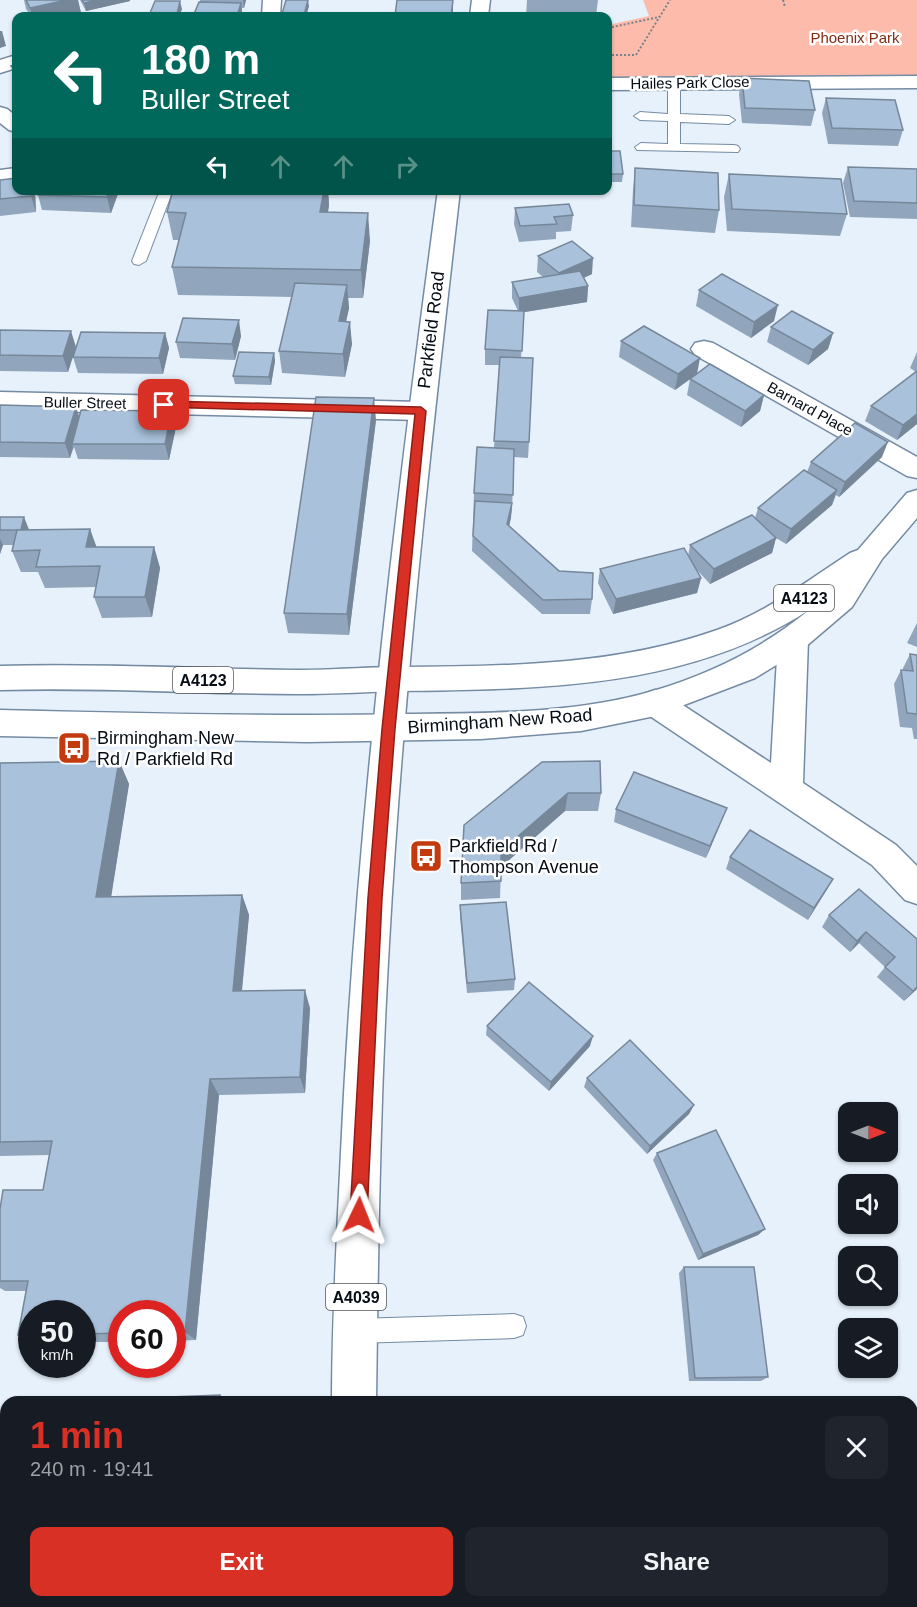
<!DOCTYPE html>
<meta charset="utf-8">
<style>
body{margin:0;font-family:Arial,sans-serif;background:#20242c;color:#f1f3f6;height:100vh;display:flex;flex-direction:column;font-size:22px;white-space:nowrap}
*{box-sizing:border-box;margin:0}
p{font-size:20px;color:#9ea1a6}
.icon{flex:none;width:33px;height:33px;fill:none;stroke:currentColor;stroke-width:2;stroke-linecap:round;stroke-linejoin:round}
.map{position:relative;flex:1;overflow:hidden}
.side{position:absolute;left:0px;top:1396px;width:918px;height:212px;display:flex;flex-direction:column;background:#171b24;border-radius:18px 18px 0 0;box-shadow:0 2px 4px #0004}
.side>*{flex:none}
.top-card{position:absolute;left:12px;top:12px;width:600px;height:183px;border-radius:12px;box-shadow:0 2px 4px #0004;background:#00695c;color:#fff;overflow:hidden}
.needle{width:39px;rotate:90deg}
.controls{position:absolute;left:838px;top:1102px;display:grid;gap:12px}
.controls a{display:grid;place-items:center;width:60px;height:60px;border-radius:12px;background:#171b24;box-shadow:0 2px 4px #0004;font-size:30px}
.speed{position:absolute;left:18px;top:1300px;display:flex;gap:12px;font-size:30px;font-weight:700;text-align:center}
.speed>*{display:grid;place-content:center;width:78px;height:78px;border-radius:50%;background:#171b24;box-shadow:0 2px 4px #0004;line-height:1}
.speed small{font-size:15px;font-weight:400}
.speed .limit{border:9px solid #d22;background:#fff;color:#111}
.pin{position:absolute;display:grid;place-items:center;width:51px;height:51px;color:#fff;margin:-26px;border-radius:12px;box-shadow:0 3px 9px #0006}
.me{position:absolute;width:66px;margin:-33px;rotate:2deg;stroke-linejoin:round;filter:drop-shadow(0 0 4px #0008)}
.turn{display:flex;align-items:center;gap:21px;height:126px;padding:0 30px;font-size:27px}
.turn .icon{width:78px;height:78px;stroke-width:2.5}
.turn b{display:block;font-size:42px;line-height:51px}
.lanes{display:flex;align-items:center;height:57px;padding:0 30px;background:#0003;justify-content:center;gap:30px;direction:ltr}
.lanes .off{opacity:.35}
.round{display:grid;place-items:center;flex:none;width:63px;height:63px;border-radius:12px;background:#20242c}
.summary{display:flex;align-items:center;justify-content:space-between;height:102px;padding:0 30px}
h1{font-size:36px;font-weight:600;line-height:45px;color:#d93025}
.cta{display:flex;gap:12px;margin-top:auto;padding:12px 30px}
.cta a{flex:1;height:69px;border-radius:12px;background:#d93025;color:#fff;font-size:24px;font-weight:600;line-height:69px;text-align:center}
.cta a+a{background:#20242c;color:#f1f3f6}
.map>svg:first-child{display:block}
</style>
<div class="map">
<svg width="917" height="1607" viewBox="0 0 917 1607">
<rect width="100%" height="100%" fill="#e7f1fc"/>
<!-- green -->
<polygon fill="#fdbcab" points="643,0 917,0 917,76 608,78 608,25 649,16"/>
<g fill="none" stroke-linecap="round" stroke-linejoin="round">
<defs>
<g id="lane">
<polygon points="674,78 680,82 680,114 729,116 735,120 729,124 680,122 680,144 734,145 738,146 740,149 738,152 637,150 635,147 641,143 668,144 668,121 640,120 634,116 640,112 668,114 668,82"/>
<polygon points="160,190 173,190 146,261 139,265 134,264 132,261"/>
<polygon points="514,1314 523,1317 526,1326 523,1335 514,1338 356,1343 347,1340 344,1331 347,1322 356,1319"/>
</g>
<g id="street">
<polygon points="263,0 281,0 280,16 262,16"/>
<polygon points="16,55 16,68 0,73 0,60"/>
<polygon points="917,76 917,88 608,90 608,78"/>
<polygon points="0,107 7,109 16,116 16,132 9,130 0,123"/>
<polygon points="16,168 16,181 0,184 0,170"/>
<polygon points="704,341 713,343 917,457 917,478 907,476 695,355 691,349 695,343"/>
<polygon points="0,392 421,402 430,405 434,411 430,417 421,420 0,410"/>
<polygon points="793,628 804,632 808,640 803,783 896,845 917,866 917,904 905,900 872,865 644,712 639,703 644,694 655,690 666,694 771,763 778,640 782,632"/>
</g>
<g id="primary">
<polygon points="472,0 490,0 488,16 470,16"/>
<path d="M438 190H460C431 441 403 692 389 944 380 1097 378 1249 376 1402H332C332 1319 337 1235 341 1152 356 830 395 510 438 190Z"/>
<rect x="327" y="1602" width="48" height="5"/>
</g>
<path id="highway" d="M917 490V518L882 559 852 607 804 648 755 678 655 716 581 731 481 739 307 742 0 736V710C136 713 273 717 409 714 489 713 575 714 653 691 710 674 763 648 809 610 685 690 537 689 396 691 364 692 332 694 300 694 200 694 100 687 0 690V666C100 663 199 669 299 670 333 670 366 667 399 667 506 666 615 666 717 630 766 613 807 581 850 553L858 550 907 493Z"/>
</defs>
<!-- lane casing -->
<use href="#lane" stroke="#748ba3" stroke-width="2"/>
<!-- street casing -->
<use href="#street" stroke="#748ba3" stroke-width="3"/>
<!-- primary casing -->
<use href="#primary" stroke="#748ba3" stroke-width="3"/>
<!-- highway casing -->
<use href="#highway" stroke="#748ba3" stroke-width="3"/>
<!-- path -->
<g stroke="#79828b" stroke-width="2" stroke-dasharray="2 2" stroke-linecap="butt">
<polyline points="783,0 785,7"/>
<polyline points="608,28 659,17"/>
<polyline points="608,55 636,55 670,0"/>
</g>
<!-- lane -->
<use href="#lane" fill="#fff" fill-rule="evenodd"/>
<!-- street -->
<use href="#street" fill="#fff" fill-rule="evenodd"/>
<!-- primary -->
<use href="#primary" fill="#fff" fill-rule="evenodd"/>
<!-- highway -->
<use href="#highway" fill="#fff" fill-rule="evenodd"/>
</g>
<!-- wall -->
<g fill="#91a6bc">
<polygon points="24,0 78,0 81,13 65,16 31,16 26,9"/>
<polygon points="80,0 130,0 130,1 86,11"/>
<polygon points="200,0 246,0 244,8 242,8 242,11 240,16 195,16 194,14 200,2"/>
<polygon points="527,0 598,0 596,16 526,16"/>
<polygon points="309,6 306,16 282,16 282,14"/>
<polygon points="182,9 179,16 151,16 150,13"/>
<polygon points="16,64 16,82 11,66"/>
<polygon points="742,78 815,110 811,126 742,123 739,94"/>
<polygon points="826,98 903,130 898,146 828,144 822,113"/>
<polygon points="608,151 623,174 622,182 608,182"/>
<polygon points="848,167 917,169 917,219 850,217 843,183"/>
<polygon points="635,168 719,210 715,233 631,227 633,190"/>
<polygon points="729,174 847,214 840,236 727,231 724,197"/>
<polygon points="0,180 16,190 35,190 36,212 0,216"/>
<polygon points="173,190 328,190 329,205 328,213 370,241 363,298 348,298 349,308 346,322 352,344 345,377 282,373 279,351 292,297 178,295 172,267 179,240 173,240 167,212"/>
<polygon points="119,191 111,213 42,210 38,195"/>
<polygon points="515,208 573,215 571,231 556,232 556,239 519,242 514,224"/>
<polygon points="538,256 592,274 584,278 588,286 587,302 524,312 521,358 529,442 528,458 514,457 512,510 509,526 592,599 590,614 542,614 472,551 474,493 494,448 499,365 485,365 485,349 518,311 512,298 512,282 543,277 537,272"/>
<polygon points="699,290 774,321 751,338 696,306"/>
<polygon points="771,327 833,333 828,349 808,365 767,342"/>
<polygon points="0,330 76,347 68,372 0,371"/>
<polygon points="165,333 169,348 163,374 78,373 73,357"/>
<polygon points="241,336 235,360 180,358 176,342"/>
<polygon points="621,341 697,374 675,390 619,357"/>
<polygon points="917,352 917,424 897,440 865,421 871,406 916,372 910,368"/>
<polygon points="274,353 275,361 271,385 235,384 233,376"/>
<polygon points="690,379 764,395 760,411 741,427 687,395"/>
<polygon points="0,405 79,418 176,427 169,460 78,459 74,447 70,458 0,457"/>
<polygon points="376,420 349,635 288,633 284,613"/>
<polygon points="882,457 839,497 836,495 832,505 786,544 776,538 772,553 710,584 695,568 701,578 697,593 613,614 598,583 600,569 688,556 690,545 755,518 758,508 807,472 811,462"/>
<polygon points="0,517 29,530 90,529 96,547 154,547 160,568 152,617 102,618 94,597 96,587 45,588 38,572 21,572 12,551 13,545 3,545 0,554"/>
<polygon points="917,623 917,647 907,643"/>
<polygon points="910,654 917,655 917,739 914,739 912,728 900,727 894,684 901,670 903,670 903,668"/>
<polygon points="119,761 129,784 111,896 242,895 249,915 242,991 310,1008 305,1093 219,1095 196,1340 172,1341 172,1314 122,1314 122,1342 82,1342 82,1314 32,1314 32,1342 18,1335 26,1291 5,1291 0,1288 0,1209 43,1190 49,1155 0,1156 0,763"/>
<polygon points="542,762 601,793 598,811 565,811 501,867 500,898 461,900 461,883"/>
<polygon points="616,809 722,820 706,858 614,822"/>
<polygon points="730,857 833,879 808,920 726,869"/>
<polygon points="859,889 917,989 904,1001 877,977 885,967 859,943 850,952 822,927 829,915"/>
<polygon points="460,905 515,979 514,990 467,993 460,917"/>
<polygon points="487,1026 590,1046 549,1091 486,1035"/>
<polygon points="587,1078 694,1105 689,1114 647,1154 584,1087"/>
<polygon points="657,1153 765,1229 758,1235 698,1260 653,1160"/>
<polygon points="684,1267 768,1377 761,1381 689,1381 679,1273"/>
<polygon points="642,1602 743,1602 740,1607 639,1607"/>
</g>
<!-- shaded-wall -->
<g fill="#768799">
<polygon points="67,0 78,0 81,13 65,16 33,16 30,8"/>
<polygon points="98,0 130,0 130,1 86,11 84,3"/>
<polygon points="243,0 246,0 244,8"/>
<polygon points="308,0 309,6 306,16 304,16"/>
<polygon points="453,0 453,16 451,16"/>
<polygon points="180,1 182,9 179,16 177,16 177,14"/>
<polygon points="241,3 242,11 240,16 237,16"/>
<polygon points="0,31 2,31 6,46 0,48"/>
<polygon points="31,190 35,190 35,192 36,212 31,196"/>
<polygon points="109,190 118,190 119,191 111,213 107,197"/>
<polygon points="324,190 328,190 329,205 323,240 320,212"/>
<polygon points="368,213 370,241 363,298 361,270"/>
<polygon points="593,258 592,274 557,289 559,273"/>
<polygon points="347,285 349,308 341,344 339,321"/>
<polygon points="588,286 587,302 519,313 519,298"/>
<polygon points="778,305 774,321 751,338 754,322"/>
<polygon points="239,320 241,336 235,360 232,344"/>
<polygon points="350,322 352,344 345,377 343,354"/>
<polygon points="71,331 76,347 68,372 63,356"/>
<polygon points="165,333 169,348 163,374 159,358"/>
<polygon points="833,333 828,349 808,365 813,350"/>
<polygon points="274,353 275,361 271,385 269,377"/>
<polygon points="700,358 697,374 675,390 678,374"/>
<polygon points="764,395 760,411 741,427 745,411"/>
<polygon points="374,398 376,420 349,635 347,614"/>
<polygon points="76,407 81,422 72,444 73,447 70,458 65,443"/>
<polygon points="172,411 176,427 169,460 165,444"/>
<polygon points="917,414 917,424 897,440 903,425"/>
<polygon points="888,442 882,457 839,497 845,482"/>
<polygon points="837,490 832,505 786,544 791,529"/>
<polygon points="512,503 511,518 506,539 507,524"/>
<polygon points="24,517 30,532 21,530"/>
<polygon points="90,529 98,551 86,547"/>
<polygon points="776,538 772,553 710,584 714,569"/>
<polygon points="0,539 3,545 0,554"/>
<polygon points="154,547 160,568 152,617 145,597"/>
<polygon points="701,578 697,593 613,614 616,599"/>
<polygon points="119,761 129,784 108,917 96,897"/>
<polygon points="568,793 565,811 500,868 501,851"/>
<polygon points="727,808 722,820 706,858 710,846"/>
<polygon points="833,879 826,891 808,920 814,908"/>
<polygon points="242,895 249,915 240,1009 233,991"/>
<polygon points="866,932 859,943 850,952 857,941"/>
<polygon points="917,987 917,989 904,1001 913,991"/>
<polygon points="305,990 310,1008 305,1093 300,1077"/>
<polygon points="593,1036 590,1046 549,1091 551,1082"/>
<polygon points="210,1079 219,1095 196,1340 185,1332"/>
<polygon points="694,1105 689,1114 647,1154 650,1146"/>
<polygon points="765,1229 758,1235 698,1260 703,1254"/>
<polygon points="220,1395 226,1399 225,1402 220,1402"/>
<polygon points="165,1602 172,1602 171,1607 164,1607"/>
</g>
<!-- building -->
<g fill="#a9c1db" stroke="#768799" stroke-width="1.5">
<polygon points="26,0 67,0 30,8"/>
<polygon points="82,0 98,0 84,3"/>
<polygon points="286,0 308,0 304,15 282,14"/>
<polygon points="397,0 453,0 451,16 395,16"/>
<polygon points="155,1 180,1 177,14 150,13"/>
<polygon points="199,2 241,3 237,16 194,14"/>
<polygon points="16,64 16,70 11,66"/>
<polygon points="742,78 809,81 815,110 745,108"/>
<polygon points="826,98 895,100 903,130 832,128"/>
<polygon points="608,151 620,151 623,174 608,174"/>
<polygon points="848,167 917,169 917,203 854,201"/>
<polygon points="635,168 718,173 719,210 634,205"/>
<polygon points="729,174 841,179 847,214 732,209"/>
<polygon points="16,178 16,190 31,190 31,196 0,199 0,180"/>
<polygon points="39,190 109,190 107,197 38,195"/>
<polygon points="173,190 324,190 320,212 368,213 361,270 172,267 186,213 167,212"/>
<polygon points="569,204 573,215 554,217 557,224 520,226 515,208"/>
<polygon points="572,241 593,258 559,273 538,256"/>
<polygon points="580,271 588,286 519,298 512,282"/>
<polygon points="722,274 778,305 754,322 699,290"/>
<polygon points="295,283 347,285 339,321 350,322 343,354 279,351"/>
<polygon points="488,310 524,311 522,351 485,349"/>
<polygon points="792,311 833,333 813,350 771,327"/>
<polygon points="183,318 239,320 232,344 176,342"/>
<polygon points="644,326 700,358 678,374 621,341"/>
<polygon points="0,330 71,331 63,356 0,355"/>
<polygon points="81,332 165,333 159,358 73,357"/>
<polygon points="239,352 274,353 269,377 233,376"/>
<polygon points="500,357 533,358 529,442 494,441"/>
<polygon points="710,364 764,395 745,411 690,379"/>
<polygon points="917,371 917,414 903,425 871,406"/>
<polygon points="316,397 374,398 347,614 284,613"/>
<polygon points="0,405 76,407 65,443 0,442"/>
<polygon points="81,410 172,411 165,444 72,444"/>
<polygon points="855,423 888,442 845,482 811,462"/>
<polygon points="477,447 514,449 513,495 474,493"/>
<polygon points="804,470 837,490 791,529 758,508"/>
<polygon points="475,501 512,503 507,524 559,571 593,573 592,599 543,600 473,536"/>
<polygon points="752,515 776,538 714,569 690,545"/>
<polygon points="0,517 24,517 21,530 0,530"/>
<polygon points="90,529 86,547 154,547 145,597 94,597 100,566 36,567 40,550 12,551 17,530"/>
<polygon points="684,548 701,578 616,599 600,569"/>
<polygon points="910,654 917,655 917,714 907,713 901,670 913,671"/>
<polygon points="119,761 96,897 242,895 233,991 305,990 300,1077 210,1079 185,1332 172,1333 172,1314 122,1314 122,1333 82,1334 82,1314 32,1314 32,1335 18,1335 28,1281 0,1281 0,1209 3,1190 43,1190 52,1141 0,1142 0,763"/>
<polygon points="600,761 601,793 568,793 501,851 501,881 461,883 464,825 542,762"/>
<polygon points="634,772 727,808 710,846 616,809"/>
<polygon points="750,830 833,879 814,908 730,857"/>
<polygon points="859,889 917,939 917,987 913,991 885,967 895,957 866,932 857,941 829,915"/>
<polygon points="506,902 515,979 467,983 460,905"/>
<polygon points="529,982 593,1036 551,1082 487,1026"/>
<polygon points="630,1040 694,1105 650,1146 587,1078"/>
<polygon points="716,1130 765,1229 703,1254 657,1153"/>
<polygon points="684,1267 754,1267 768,1377 695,1378"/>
<polygon points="220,1395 220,1402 117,1402 118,1399"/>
<polygon points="89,1602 165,1602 164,1607 89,1607"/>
<polygon points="648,1602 743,1602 740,1607 645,1607"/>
</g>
<!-- route -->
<polygon fill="#d93025" stroke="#8d1f18" stroke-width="1.5" points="164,401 421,407 426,411 395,729 382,898 367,1215 365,1221 359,1224 353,1221 350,1215 368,898 382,729 415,414 160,407 160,402"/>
<!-- icons -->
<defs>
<symbol id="bus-square" viewBox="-11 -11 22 22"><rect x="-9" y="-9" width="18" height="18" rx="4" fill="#c23a0e" stroke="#fff"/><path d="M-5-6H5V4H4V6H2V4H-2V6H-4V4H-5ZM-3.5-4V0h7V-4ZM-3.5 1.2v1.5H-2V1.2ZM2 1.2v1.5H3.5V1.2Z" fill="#fff"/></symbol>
</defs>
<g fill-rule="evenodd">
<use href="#bus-square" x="55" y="729" width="38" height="38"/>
<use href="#bus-square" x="407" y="837" width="38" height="38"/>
</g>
<g text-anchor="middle" stroke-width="5" stroke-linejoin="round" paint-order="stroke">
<!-- far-park labels -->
<g font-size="15" fill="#832d16" stroke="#fff">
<text x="855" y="43">Phoenix Park</text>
</g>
<!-- far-street labels -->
<g font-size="15" fill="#050c14" stroke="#fff">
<text transform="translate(690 83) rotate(-1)" y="5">Hailes Park Close</text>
<text transform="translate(85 403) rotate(1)" y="5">Buller Street</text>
<text transform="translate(810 409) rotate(29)" y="5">Barnard Place</text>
</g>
<!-- shield labels -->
<g fill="#fff" stroke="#50555a" stroke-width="1.5">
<rect x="774" y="585" width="60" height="26" rx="4.5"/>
<rect x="173" y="667" width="60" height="26" rx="4.5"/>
<rect x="326" y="1284" width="60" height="26" rx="4.5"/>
</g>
<g font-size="16" font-weight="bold" fill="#050c14">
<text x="804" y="604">A4123</text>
<text x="203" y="686">A4123</text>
<text x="356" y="1303">A4039</text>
</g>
<!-- street labels -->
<g font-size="18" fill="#050c14" stroke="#fff">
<text transform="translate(431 330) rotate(-83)" y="6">Parkfield Road</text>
<text transform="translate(500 721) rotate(-4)" y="6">Birmingham New Road</text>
</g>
<!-- poi labels -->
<g font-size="18" fill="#050c14" stroke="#fff" text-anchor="start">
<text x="97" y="744">Birmingham New<tspan x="97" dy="21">Rd / Parkfield Rd</tspan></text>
<text x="449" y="852">Parkfield Rd /<tspan x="449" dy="21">Thompson Avenue</tspan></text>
</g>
</g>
</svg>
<div class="controls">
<a><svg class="needle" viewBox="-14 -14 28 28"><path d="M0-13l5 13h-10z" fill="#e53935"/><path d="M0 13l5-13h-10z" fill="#9ea1a6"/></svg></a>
<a><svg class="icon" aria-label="sound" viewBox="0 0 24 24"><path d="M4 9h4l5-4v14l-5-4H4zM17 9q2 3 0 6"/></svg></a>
<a><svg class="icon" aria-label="search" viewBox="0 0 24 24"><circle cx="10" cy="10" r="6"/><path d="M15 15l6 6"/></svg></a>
<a><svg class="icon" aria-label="layers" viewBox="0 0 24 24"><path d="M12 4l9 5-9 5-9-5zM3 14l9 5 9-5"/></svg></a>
</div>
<div class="speed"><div>50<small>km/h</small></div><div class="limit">60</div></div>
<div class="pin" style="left:164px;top:405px;background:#d93025"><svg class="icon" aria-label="arrive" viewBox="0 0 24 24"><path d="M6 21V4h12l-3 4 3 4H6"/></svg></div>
<svg class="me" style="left:359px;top:1215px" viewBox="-20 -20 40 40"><path d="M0-17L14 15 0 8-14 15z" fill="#d93025" stroke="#fff" stroke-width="4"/></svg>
<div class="top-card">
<div class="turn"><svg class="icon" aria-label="left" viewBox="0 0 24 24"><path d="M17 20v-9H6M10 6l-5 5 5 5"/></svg><div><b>180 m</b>Buller Street</div></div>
<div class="lanes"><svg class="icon" aria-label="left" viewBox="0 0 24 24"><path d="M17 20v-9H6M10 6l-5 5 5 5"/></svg><svg class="icon off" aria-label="ahead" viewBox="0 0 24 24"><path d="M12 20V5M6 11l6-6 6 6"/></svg><svg class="icon off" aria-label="ahead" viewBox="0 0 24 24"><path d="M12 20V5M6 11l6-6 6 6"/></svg><svg class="icon off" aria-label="right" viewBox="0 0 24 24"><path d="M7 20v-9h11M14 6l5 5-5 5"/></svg></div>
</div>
<section class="side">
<div class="summary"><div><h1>1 min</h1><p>240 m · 19:41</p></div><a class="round"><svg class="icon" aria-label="close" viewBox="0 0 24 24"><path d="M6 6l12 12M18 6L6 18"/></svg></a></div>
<div class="cta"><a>Exit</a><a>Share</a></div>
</section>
</div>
